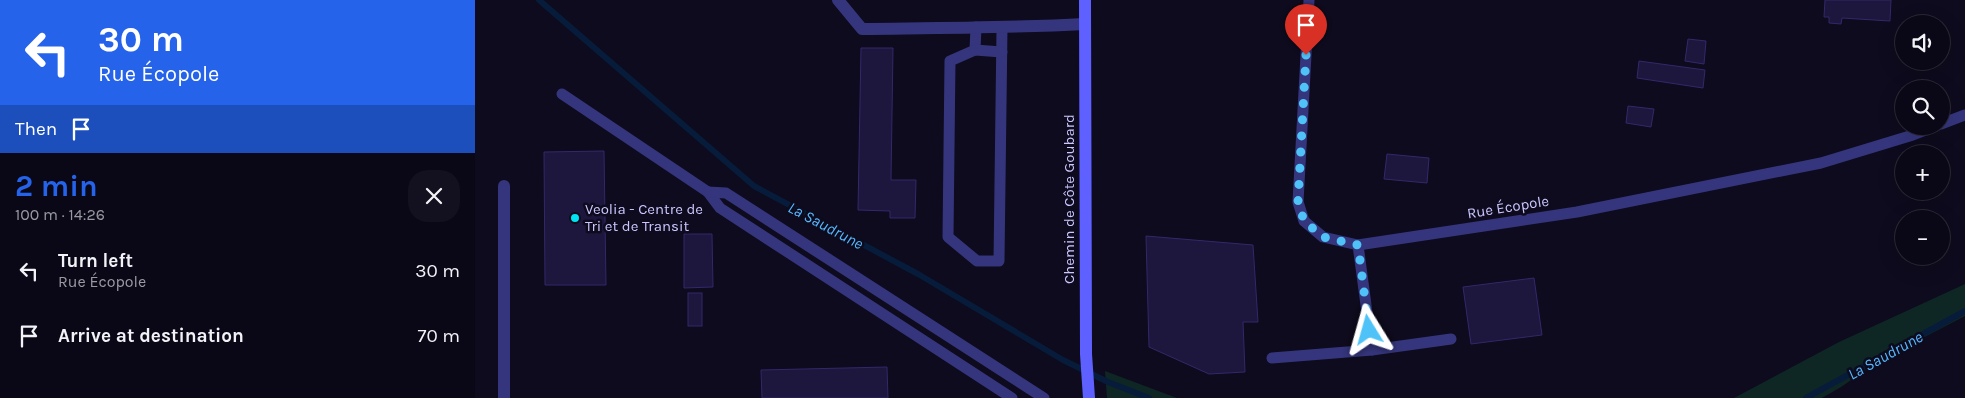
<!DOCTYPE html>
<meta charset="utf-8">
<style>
body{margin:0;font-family:Karla,sans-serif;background:#13111f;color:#f1f3f6;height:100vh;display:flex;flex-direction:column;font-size:19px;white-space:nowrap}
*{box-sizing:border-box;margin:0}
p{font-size:16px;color:#999aa1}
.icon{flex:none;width:28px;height:28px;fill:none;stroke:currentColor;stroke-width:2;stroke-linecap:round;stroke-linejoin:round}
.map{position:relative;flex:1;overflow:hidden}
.side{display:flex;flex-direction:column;background:#0a0816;width:475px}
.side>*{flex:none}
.guide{background:#2563eb;color:#fff;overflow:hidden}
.tools{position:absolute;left:1420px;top:15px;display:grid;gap:10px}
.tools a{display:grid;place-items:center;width:55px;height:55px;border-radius:50%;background:#0a0816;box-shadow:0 5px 20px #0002,0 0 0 1px #2a2935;font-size:25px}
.pin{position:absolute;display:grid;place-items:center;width:42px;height:42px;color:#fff;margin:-51px -21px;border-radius:50% 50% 50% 0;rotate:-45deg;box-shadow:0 0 5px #0007}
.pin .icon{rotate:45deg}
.me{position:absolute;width:55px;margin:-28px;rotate:352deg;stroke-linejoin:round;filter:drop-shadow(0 0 4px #0008)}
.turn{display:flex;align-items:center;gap:18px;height:105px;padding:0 15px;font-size:22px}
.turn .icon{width:65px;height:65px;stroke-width:2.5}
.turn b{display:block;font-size:35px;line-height:42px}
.then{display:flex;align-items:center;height:48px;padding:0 15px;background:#0003;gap:10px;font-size:19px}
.round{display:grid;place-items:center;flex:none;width:52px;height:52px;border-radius:20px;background:#13111f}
.overview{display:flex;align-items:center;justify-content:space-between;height:85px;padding:0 15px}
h1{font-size:30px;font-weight:700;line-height:38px;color:#2563eb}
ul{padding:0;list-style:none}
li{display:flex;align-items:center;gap:15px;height:65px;padding:0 15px}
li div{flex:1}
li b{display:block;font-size:19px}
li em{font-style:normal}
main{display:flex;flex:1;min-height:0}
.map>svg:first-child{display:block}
</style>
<main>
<section class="side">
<div class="guide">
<div class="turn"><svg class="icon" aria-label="left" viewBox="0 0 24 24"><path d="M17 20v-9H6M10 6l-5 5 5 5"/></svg><div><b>30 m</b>Rue Écopole</div></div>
<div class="then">Then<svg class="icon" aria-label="arrive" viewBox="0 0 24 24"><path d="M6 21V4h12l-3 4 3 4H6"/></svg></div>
</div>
<div class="overview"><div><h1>2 min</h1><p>100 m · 14:26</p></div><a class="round"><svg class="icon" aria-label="close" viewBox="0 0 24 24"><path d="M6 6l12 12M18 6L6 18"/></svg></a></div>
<ul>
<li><svg class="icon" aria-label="left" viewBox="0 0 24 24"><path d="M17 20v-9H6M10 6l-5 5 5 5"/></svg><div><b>Turn left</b><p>Rue Écopole</p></div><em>30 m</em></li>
<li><svg class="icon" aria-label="arrive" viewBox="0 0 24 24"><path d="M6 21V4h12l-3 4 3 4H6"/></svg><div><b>Arrive at destination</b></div><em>70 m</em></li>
</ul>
</section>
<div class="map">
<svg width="1490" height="398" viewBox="0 0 1490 398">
<rect width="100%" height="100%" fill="#0d0b1d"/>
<!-- green -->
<g fill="#0e2725">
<polygon points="1490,284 1490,316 1442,341 1428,345 1366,387 1347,398 1259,398 1364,342"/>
<polygon points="630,371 702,398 632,398"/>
</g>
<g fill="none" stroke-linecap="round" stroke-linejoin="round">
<!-- stream -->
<g stroke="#071c3a" stroke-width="6">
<polyline points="64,0 279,186 443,274 588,360 633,382 674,398"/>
<polyline points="1331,398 1490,311"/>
</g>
</g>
<!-- building -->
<g fill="#1d173e" stroke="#33286b">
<polygon points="1350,0 1416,0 1415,21 1367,18 1366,24 1354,23 1354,17 1349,17"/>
<polygon points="1213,39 1231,41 1229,64 1210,61"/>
<polygon points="386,48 418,48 416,180 441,180 440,218 415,218 415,211 383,210"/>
<polygon points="1164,61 1230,70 1228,88 1162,78"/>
<polygon points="1153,106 1179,109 1176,127 1151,123"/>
<polygon points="129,151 131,285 70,285 69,152"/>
<polygon points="912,154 954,158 952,183 909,179"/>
<polygon points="209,234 237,234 238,287 209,288"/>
<polygon points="671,236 778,245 783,322 768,322 770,372 734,374 674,347"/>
<polygon points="1059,278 1067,335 996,344 988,287"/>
<rect x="213" y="293" width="14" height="33"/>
<polygon points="412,367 413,398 287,398 286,370"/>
</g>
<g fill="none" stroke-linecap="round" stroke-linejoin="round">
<!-- service -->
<g stroke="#35357d" stroke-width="11">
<polyline points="834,0 823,202 829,221 848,237 883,245 1102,212 1346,163 1438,135 1461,126"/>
<polyline points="501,27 500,50 475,61 473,237 502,261 524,261 527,28"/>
<polyline points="500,50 527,52"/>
<polyline points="87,94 233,192 245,208 537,398"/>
<polyline points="1466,124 1490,115"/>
<polyline points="233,192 251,193 569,398"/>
<polyline points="883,245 897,350 976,339"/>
<polyline points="797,358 897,350"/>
</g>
<!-- minor -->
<g stroke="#35357d" stroke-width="12">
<path d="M363 0 387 29C461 28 535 28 609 24"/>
<polyline points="29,186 29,398"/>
</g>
<!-- secondary -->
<polyline stroke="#5e61ff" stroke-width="12" points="610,0 611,354 614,398"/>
</g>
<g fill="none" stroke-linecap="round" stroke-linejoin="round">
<!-- route -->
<polyline stroke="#4fc3f7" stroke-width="9" stroke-dasharray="0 16.2" points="831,55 823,202 829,221 848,237 883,245 894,330"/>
</g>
<!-- markers -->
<circle fill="#00e4f2" stroke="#0d0b1d" stroke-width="2" cx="100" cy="218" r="5"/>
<g text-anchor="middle" stroke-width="5" stroke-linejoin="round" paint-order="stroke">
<!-- street labels -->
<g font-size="15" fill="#cbc7ff" stroke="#0d0b1d">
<text transform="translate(594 199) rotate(-90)" y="5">Chemin de Côte Goubard</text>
<text transform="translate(1033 207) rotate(-9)" y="5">Rue Écopole</text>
</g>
<!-- poi labels -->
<g font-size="15" fill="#cbc7ff" stroke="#0d0b1d" text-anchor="start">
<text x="110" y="214">Veolia - Centre de<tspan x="110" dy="17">Tri et de Transit</tspan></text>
</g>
<!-- water labels -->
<g font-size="16" font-style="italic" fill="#55b8ff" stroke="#0d0b1d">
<text transform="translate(351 225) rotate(28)" y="6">La Saudrune</text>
<text transform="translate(1410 355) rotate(-29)" y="6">La Saudrune</text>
</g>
</g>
</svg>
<div class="tools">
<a><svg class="icon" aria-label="sound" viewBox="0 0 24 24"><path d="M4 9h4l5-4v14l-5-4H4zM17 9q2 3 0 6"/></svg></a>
<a><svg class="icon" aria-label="search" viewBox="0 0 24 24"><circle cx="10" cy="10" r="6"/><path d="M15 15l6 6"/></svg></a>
<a>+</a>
<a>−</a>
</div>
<div class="pin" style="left:831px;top:55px;background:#d93025"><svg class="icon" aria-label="arrive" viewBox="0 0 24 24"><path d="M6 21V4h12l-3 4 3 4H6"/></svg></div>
<svg class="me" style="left:894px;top:330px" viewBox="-20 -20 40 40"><path d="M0-17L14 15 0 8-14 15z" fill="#4fc3f7" stroke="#fff" stroke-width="4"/></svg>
</div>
</main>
